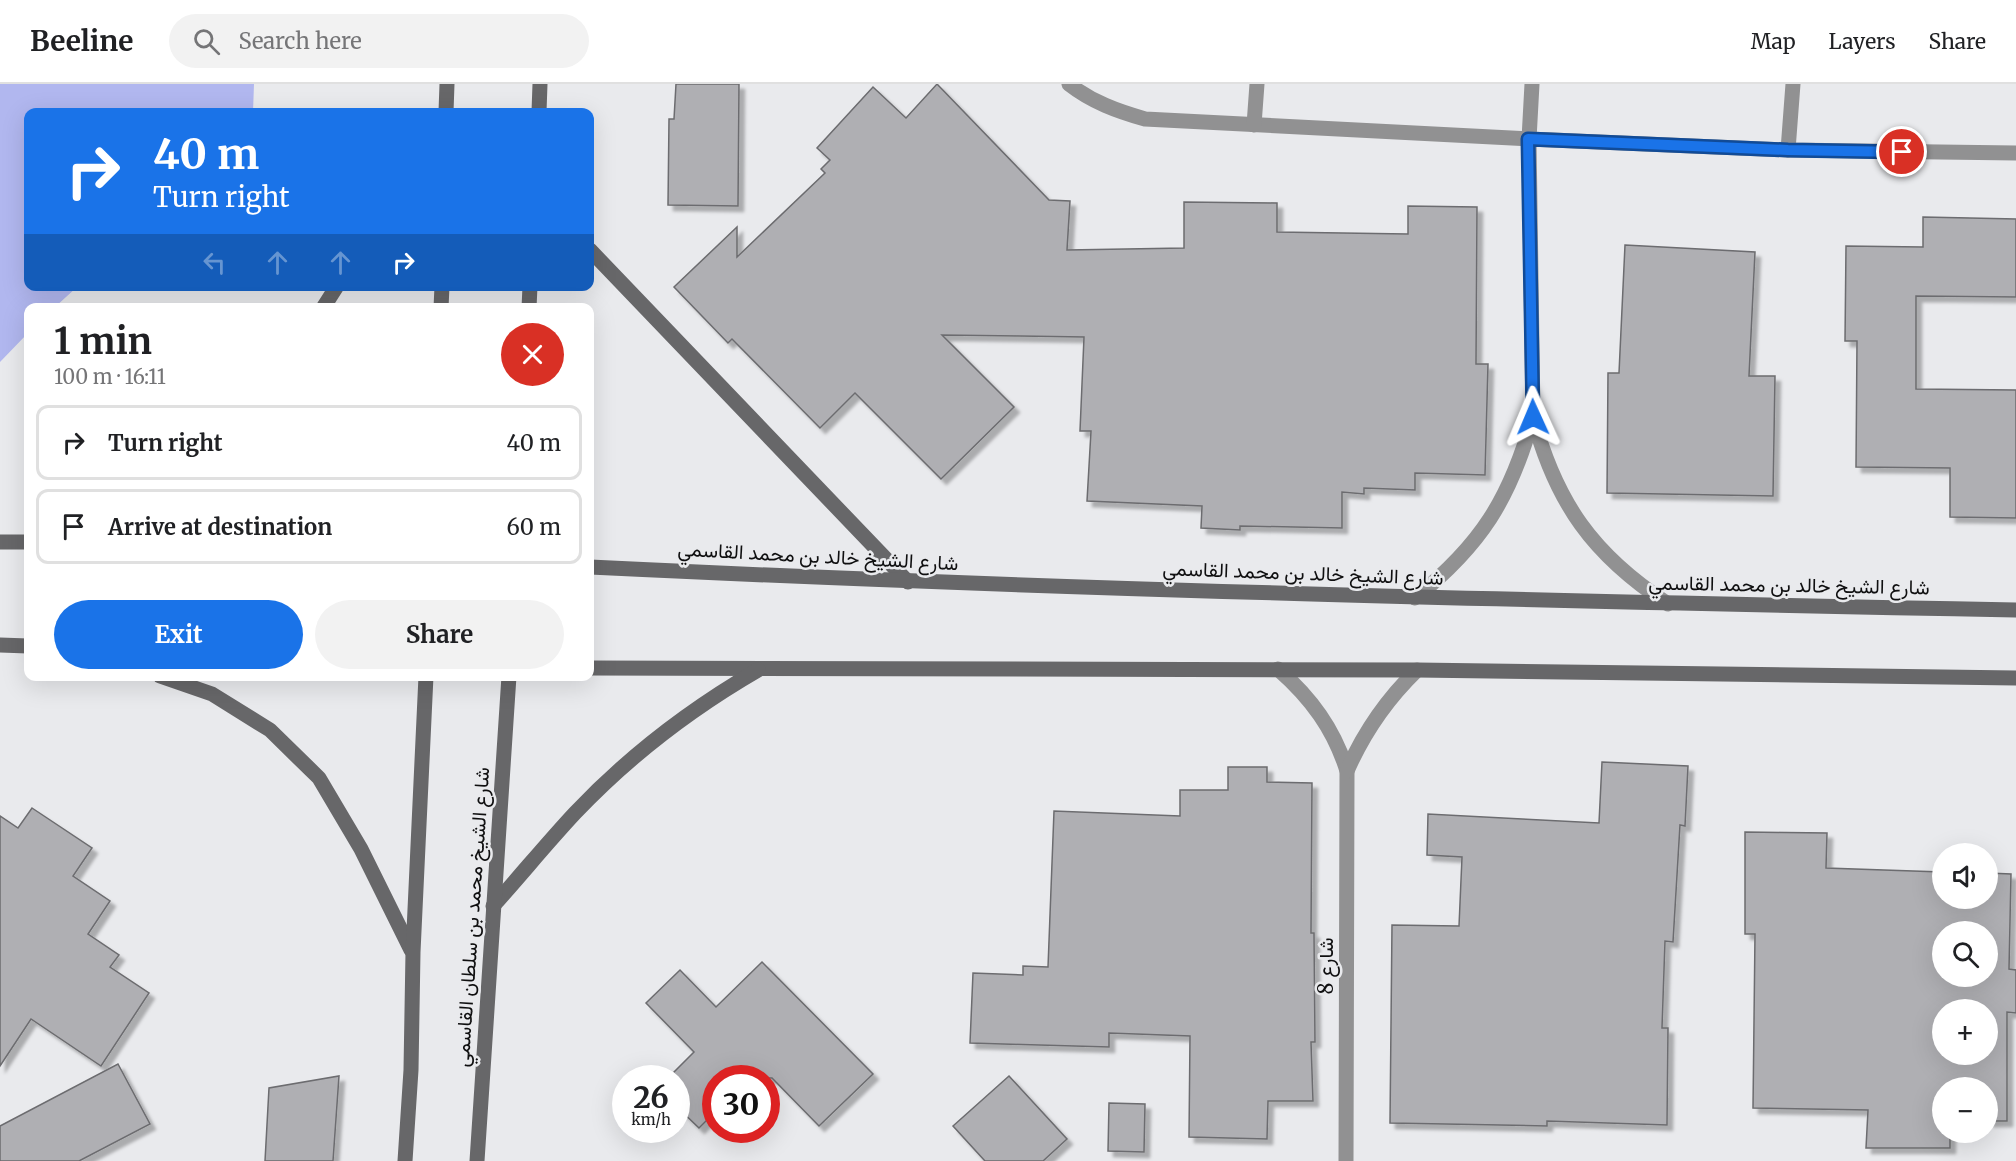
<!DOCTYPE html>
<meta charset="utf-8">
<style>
body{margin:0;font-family:Merriweather,Vazirmatn,serif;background:#f2f2f2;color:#202124;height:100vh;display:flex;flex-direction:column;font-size:22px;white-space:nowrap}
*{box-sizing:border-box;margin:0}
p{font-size:20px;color:#757577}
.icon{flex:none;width:33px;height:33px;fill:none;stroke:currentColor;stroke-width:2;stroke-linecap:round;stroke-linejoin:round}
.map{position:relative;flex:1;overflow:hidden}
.side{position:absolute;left:24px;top:219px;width:570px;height:378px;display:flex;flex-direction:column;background:#fff;border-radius:12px;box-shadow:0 6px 24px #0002}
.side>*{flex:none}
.top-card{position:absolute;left:24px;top:24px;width:570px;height:183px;border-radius:12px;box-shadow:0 6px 24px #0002;background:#1a73e8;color:#fff;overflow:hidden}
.tools{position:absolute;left:1932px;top:759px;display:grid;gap:12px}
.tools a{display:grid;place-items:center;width:66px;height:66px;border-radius:50%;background:#fff;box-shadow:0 6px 24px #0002;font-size:30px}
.speed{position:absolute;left:612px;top:981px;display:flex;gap:12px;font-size:30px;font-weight:700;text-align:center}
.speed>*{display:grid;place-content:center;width:78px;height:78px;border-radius:50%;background:#fff;box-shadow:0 6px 24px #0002;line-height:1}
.speed small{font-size:15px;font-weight:400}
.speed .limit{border:9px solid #d22;background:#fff;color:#111}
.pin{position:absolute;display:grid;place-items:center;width:51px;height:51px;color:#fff;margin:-26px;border:3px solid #fff;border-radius:50%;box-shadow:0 2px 6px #0007}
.me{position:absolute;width:66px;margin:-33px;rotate:359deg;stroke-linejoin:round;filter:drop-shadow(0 0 4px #0008)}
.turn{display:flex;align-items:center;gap:21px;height:126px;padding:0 30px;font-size:27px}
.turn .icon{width:78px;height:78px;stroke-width:2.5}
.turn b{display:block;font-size:42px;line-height:51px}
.lanes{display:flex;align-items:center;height:57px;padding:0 30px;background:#0003;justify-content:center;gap:30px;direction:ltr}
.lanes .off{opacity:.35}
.round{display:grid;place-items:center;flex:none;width:63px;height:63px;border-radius:32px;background:#f2f2f2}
.overview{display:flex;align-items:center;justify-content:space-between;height:102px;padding:0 30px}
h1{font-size:36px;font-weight:700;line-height:45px}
.action{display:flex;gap:12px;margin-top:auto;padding:12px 30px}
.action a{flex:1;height:69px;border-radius:36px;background:#1a73e8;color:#fff;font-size:24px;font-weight:700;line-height:69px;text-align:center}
.action a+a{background:#f2f2f2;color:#202124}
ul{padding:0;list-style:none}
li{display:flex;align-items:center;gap:18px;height:75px;margin:0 12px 9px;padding:0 18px;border:3px solid #e0e0e0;border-radius:12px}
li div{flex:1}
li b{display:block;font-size:22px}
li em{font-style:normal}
header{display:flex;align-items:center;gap:36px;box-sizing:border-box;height:84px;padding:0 30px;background:#fff;border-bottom:2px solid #e0e0e0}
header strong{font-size:28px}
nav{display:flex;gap:33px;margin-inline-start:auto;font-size:21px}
.search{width:420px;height:54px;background:#f2f2f2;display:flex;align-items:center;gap:15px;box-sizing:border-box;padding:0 21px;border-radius:33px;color:#757577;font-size:22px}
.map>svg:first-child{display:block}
</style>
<header>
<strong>Beeline</strong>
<div class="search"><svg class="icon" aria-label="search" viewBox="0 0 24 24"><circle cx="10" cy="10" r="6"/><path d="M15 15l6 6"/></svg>Search here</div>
<nav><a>Map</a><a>Layers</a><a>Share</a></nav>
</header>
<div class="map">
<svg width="2016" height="1077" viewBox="0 0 2016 1077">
<defs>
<filter id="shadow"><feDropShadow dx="5.5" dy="5.5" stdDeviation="1.5" flood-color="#0004"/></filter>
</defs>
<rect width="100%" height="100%" fill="#e9eaed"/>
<!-- green -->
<polygon fill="#b1b7ef" points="0,0 254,0 253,28 28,28 28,202 77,203 55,223 28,224 28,249 0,278"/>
<!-- building -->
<g fill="#afafb3" stroke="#6c6c6f" stroke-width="1.5" fill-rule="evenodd" filter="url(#shadow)">
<polygon points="676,0 739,0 738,122 668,121 669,35 674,35"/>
<polygon points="937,0 1049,116 1070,117 1067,166 1184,164 1184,118 1277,119 1277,148 1408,150 1408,122 1477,123 1476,280 1488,280 1485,391 1415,389 1415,406 1364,404 1364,410 1342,408 1342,444 1240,442 1240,446 1201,444 1202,422 1087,417 1091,347 1080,347 1084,253 942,251 1014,323 941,395 855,309 820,344 732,255 728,259 674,203 737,143 737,173 825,89 821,85 830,76 817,64 873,3 906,34"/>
<polygon points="1923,133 2016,135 2016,213 1916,212 1916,305 2016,306 2016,434 1950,433 1950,384 1856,383 1857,257 1845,257 1846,162 1923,163"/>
<polygon points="1625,161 1755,168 1749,292 1775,292 1773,412 1607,409 1608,289 1619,289"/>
<polygon points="1602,678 1688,682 1685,742 1680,741 1673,858 1665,857 1662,944 1668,944 1667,1041 1547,1037 1547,1042 1390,1039 1392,841 1459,842 1462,773 1427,771 1428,730 1599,739"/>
<polygon points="1228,683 1267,683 1267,698 1312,699 1311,849 1314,849 1315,958 1311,958 1313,1017 1268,1017 1267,1055 1189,1053 1190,952 1109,949 1109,963 970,959 973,889 1023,891 1023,882 1048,883 1054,727 1180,732 1180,706 1228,706"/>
<polygon points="32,724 92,764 73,792 110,817 88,850 119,871 110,883 149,909 101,982 31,935 0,982 0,732 18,744"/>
<path d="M1745 748 1827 749 1826 784 1942 788V814H1988V789L2011 790 2009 885 2016 886V929L2007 928V1037H1988V1004H1942V1048H1950V1064H1866L1868 1026 1753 1024 1755 850H1745ZM1942 848H1988V892H1942ZM1942 926H1988V970H1942Z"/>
<polygon points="762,878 873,990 819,1042 772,994 716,994 716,1027 699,1044 676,1022 676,994 668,994 694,968 646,919 680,886 716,923"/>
<polygon points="118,980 150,1040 79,1077 0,1077 0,1042"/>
<polygon points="339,992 333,1077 265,1077 269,1004"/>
<polygon points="1009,992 1067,1055 1043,1077 985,1077 953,1042"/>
<polygon points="1109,1019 1145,1020 1144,1068 1108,1067"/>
</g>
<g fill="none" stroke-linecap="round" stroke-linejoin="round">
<!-- street -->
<g stroke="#919192" stroke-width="15">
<path d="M1069 0C1092 18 1117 27 1145 35L1529 55 1788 66 2016 69"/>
<path d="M1532 0 1529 55 1533 333C1556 419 1593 471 1668 520"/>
<polyline points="1254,41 1257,0"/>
<polyline points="1788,66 1793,0"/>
<path d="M1415 514C1481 461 1510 415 1533 333"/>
<path d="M1278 585C1311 614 1334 645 1347 687L1346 1077"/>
<path d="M1347 687C1364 648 1386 616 1417 586"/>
</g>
<!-- secondary -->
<g stroke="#676769" stroke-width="15">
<polyline points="446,28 447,0"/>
<polyline points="539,28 540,0"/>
<polyline points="590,166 908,498"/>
<polyline points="323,224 337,202"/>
<polyline points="441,224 442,202"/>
<polyline points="529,224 530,202"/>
<polyline points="0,458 28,458"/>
<path d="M590 483C1065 506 1540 517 2016 526"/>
<polyline points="0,561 28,562"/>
<polyline points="590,584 1417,586 2016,594"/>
<polyline points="160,592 212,610 270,646 319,694 361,765 411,866"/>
<path d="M493 822C521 791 547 759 575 729 630 671 689 626 758 586"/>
<polyline points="405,1077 411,986 413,868 426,592"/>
<polyline points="477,1077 509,592"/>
</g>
</g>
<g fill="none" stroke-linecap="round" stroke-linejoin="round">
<defs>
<polyline id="route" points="1533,333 1528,55 1788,66 1902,68"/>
</defs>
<!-- route casing -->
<use href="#route" stroke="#114b97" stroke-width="15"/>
<!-- route -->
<use href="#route" stroke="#1a73e8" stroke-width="10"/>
</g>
<g text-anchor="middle" stroke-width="5" stroke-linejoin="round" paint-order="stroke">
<!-- street labels -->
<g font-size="20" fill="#0f0f10" stroke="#e9eaed">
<text transform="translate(818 472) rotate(3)" y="7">شارع الشيخ خالد بن محمد القاسمي</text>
<text transform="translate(1303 489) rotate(2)" y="7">شارع الشيخ خالد بن محمد القاسمي</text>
<text transform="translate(1789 501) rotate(1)" y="7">شارع الشيخ خالد بن محمد القاسمي</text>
<text transform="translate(472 833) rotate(-86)" y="7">شارع الشيخ محمد بن سلطان القاسمي</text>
<text transform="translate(1326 882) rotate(-90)" y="7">شارع 8</text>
</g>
</g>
</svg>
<div class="tools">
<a><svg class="icon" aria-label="sound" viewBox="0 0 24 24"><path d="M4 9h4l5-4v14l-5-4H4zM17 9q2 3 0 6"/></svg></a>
<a><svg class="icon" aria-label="search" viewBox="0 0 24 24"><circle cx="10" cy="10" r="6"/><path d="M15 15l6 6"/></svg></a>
<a>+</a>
<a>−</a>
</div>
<div class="speed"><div>26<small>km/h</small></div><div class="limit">30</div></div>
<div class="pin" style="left:1902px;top:68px;background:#d93025"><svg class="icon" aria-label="arrive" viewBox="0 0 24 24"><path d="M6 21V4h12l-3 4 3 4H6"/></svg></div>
<svg class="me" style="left:1533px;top:333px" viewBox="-20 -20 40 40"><path d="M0-17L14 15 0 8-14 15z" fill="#1a73e8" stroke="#fff" stroke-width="4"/></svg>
<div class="top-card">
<div class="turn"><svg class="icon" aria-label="right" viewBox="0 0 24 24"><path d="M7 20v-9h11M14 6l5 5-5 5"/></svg><div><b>40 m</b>Turn right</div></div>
<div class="lanes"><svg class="icon off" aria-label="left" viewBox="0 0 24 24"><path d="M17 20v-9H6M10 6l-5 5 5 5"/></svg><svg class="icon off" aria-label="ahead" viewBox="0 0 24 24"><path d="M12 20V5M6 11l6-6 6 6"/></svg><svg class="icon off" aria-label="ahead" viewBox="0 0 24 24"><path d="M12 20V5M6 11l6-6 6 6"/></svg><svg class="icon" aria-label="right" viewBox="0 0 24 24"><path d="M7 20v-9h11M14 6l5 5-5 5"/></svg></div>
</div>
<section class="side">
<div class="overview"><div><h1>1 min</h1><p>100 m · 16:11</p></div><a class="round" style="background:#d93025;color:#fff"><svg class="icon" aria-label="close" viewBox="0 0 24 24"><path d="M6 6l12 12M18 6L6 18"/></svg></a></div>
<ul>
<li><svg class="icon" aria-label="right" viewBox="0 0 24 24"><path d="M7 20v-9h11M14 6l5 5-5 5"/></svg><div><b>Turn right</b></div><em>40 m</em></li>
<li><svg class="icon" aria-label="arrive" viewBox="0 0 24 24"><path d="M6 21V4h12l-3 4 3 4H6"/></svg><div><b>Arrive at destination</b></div><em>60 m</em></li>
</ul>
<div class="action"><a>Exit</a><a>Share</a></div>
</section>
</div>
